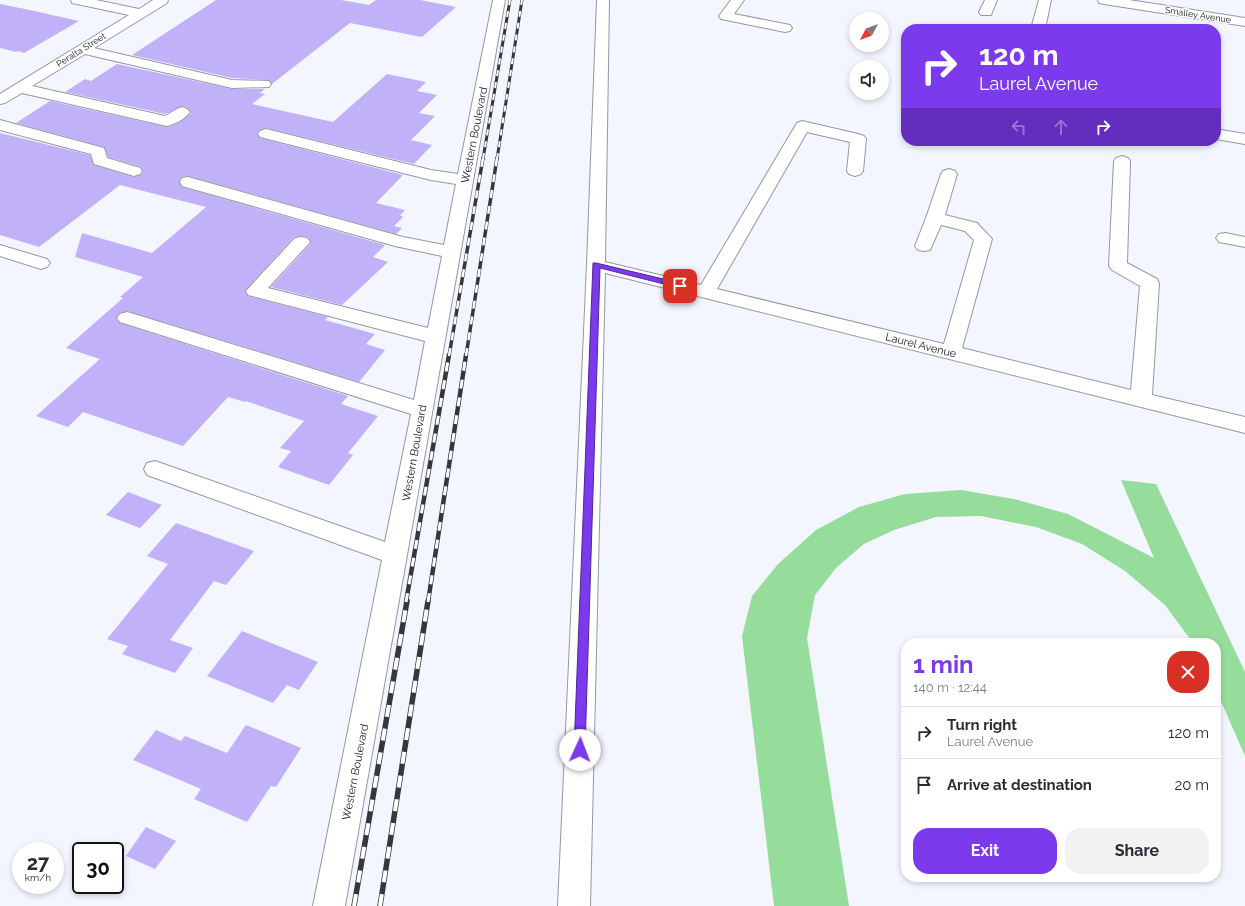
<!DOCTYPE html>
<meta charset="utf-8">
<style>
body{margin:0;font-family:Raleway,sans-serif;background:#f2f2f3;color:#2b2b33;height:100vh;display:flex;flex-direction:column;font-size:15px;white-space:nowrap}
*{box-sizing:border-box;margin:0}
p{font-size:13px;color:#7c7c81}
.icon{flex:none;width:22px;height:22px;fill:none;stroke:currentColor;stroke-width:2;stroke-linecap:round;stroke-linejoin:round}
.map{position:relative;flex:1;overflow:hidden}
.panel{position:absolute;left:901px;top:638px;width:320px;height:244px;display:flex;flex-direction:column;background:#fff;border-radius:16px;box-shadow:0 2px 6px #0003}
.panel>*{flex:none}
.guide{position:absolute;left:901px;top:24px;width:320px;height:122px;border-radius:16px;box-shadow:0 2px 6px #0003;background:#7c3aed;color:#fff;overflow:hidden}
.needle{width:26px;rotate:229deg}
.tools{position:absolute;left:849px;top:12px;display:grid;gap:8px}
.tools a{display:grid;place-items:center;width:40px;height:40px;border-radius:50%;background:#fff;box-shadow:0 2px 6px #0003;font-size:20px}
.speed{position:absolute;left:12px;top:842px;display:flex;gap:8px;font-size:20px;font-weight:700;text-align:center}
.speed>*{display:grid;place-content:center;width:52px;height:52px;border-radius:50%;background:#fff;box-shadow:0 2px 6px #0003;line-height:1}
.speed small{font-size:10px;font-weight:400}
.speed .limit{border:2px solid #111;border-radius:6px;background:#fff;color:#111}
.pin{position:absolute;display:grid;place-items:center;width:34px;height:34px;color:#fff;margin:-17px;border-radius:8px;box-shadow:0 2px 6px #0006}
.me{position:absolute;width:44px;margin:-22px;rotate:2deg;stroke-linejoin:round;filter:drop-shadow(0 0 3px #0008)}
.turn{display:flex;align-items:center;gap:14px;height:84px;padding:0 12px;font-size:18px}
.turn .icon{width:52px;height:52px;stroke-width:2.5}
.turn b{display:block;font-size:28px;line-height:34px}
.lanes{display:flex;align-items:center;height:38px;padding:0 12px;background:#0003;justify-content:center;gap:20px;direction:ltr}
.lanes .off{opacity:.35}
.round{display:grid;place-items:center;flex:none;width:42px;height:42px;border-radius:16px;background:#f2f2f3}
.summary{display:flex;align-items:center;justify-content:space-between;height:68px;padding:0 12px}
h1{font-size:24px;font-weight:700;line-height:30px;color:#7c3aed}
.primary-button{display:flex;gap:8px;margin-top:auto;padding:8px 12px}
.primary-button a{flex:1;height:46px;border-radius:16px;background:#7c3aed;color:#fff;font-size:16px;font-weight:700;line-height:46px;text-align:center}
.primary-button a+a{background:#f2f2f3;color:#2b2b33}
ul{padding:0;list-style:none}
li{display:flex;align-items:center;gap:12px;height:52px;padding:0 12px;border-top:1px solid #e1e1e2}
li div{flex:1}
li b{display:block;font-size:15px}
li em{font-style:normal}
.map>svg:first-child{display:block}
</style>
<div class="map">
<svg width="1245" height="906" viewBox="0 0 1245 906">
<rect width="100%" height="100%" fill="#f3f6ff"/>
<!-- green -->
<polygon fill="#96dd9b" points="1121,480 1156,484 1245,672 1245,756 1216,690 1216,643 1193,643 1165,605 1125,571 1082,544 1036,527 981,516 936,517 894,530 864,544 837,567 815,595 807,638 849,906 774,906 742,636 752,596 778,564 816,530 859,507 905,494 961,490 1014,499 1068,514 1154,558"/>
<!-- building -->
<g fill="#c0b1f9">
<polygon points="216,0 341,0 369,5 376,0 420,0 456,7 422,37 350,23 272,84 269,80 232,78 132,55"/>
<polygon points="0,4 25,9 79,21 24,53 18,51 16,52 0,48"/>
<polygon points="117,64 232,89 265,89 260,93 265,94 252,104 333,122 387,74 426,82 417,91 437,95 419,113 435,116 411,140 432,145 414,164 266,128 260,130 257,133 260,138 403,175 376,203 405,210 400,215 403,217 394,226 402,228 396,234 188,176 182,177 179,181 182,187 385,245 373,257 388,262 342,305 271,287 311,243 308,237 301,236 294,237 245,291 248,296 328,317 325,320 375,334 366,344 385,350 359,382 127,311 120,313 116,318 120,323 348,396 341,404 378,416 348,453 353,455 329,485 278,467 291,451 280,448 304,421 246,401 245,402 228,397 183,446 83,412 68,427 36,416 100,359 66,348 123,298 120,297 143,277 75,257 82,233 152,253 206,207 120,185 39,247 0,235 0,133 90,155 94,165 134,177 140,175 143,172 141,167 108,157 104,147 16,123 50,101 167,127 180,122 191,113 188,108 183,106 165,114 65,92 85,79 91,81"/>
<polygon points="128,492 162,505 140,528 106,515"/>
<polygon points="176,523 254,551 226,585 214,581 170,640 193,648 175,673 122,654 128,646 107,639 168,564 147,556"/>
<polygon points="242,631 318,662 299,690 287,685 273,703 207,676"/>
<polygon points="246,725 301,748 276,787 271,786 247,822 194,799 201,789 133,760 156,730 181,741 185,736 227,753"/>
<polygon points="146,827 176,841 155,869 126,856"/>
</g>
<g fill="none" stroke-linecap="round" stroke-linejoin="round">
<defs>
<g id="minor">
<path d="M71 0H96L139 9 153 0H168L167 3 94 48 232 80 269 81 271 84 269 87 232 88 85 54 32 86 165 116 177 109 182 107 187 109 190 112C185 119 175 124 167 126L22 93 5 103 0 104V94L129 15 77 4 72 3Z"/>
<polygon points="493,0 505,0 345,906 313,906 382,560 147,475 144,469 147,463 155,461 385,542 411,414 120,322 117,318 120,314 127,312 134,314 414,400 425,341 248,295 246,291 295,238 301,237 307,238 310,242 268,288 428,328 442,256 395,246 182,186 180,182 182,178 188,177 403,237 444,245 456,184 431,180 260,137 258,134 260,131 266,129 431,170 458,174"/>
<polygon points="597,0 609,0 605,262 701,285 797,123 802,121 858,134 864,136 866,139 863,171 861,174 855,176 849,174 847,171 850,142 807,132 717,289 944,344 974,240 965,231 941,225 930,250 924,251 918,250 915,246 926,218 941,174 943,171 949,169 955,171 957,174 945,215 977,223 992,239 962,348 1131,390 1140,286 1112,270 1109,266 1114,161 1116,158 1122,156 1128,158 1130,161 1127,263 1157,279 1159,283 1152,395 1245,417 1245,433 605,273 590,906 558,906 587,265"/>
<polygon points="731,0 744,0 734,14 790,25 792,28 790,31 785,32 721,19 719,16"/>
<polygon points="985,0 997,0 991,15 981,15 979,12"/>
<polygon points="1039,0 1051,0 1045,29 1031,29"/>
<polygon points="1098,0 1129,0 1245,18 1245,26 1104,4 1099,3"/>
<polygon points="0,120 104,148 107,158 140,168 142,171 140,174 134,176 94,164 91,154 0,130"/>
<polygon points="1216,129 1245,134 1245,144 1216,139"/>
<polygon points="1225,233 1245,237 1245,247 1219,242 1216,238 1219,234"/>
<polygon points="0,245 47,259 50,263 47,267 41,269 0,256"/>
</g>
</defs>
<!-- minor casing -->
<use href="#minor" stroke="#9498a1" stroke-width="2"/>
<!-- minor -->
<use href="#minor" fill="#fff" fill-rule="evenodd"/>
<defs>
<g id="rail-far3">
<polyline points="483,159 510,0"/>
<polyline points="497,159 522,0"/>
</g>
<g id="rail-far2">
<polyline points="449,356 483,158"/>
<polyline points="466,356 497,158"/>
</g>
<g id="rail-far1">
<polyline points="406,602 449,355"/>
<polyline points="428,602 466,355"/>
</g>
<g id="rail">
<polyline points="354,906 407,601"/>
<polyline points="380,906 428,601"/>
</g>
</defs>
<!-- rail-far3 casing -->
<use href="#rail-far3" stroke="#35373b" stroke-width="3"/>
<!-- rail-far2 casing -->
<use href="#rail-far2" stroke="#35373b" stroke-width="3.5"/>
<!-- rail-far1 casing -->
<use href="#rail-far1" stroke="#35373b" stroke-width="4.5"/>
<!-- rail casing -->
<use href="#rail" stroke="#35373b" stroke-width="5.5"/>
<!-- rail-far3 -->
<use href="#rail-far3" stroke="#fff" stroke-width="2" stroke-dasharray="6" stroke-linecap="butt"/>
<!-- rail-far2 -->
<use href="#rail-far2" stroke="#fff" stroke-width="2.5" stroke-dasharray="8" stroke-linecap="butt"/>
<!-- rail-far1 -->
<use href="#rail-far1" stroke="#fff" stroke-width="3" stroke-dasharray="9" stroke-linecap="butt"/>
<!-- rail -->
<use href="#rail" stroke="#fff" stroke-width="4" stroke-dasharray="12" stroke-linecap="butt"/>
</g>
<!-- route -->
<polygon fill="#7c3aed" stroke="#51269a" points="593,263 596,263 680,283 684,286 680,288 600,268 585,750 584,754 580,755 575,754 574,750"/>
<g text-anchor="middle" stroke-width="3" stroke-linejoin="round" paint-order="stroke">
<!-- far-street labels -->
<g font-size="9" fill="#17181c" stroke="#fff">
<text transform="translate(1198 15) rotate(9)" y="3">Smalley Avenue</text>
<text transform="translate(81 50) rotate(-32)" y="3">Peralta Street</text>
</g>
<!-- street labels -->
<g font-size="11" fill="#17181c" stroke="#fff">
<text transform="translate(474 135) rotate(-79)" y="4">Western Boulevard</text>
<text transform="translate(921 345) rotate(14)" y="4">Laurel Avenue</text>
<text transform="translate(414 453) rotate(-80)" y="4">Western Boulevard</text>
<text transform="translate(355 772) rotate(-79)" y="4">Western Boulevard</text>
</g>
</g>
</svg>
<div class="tools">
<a><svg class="needle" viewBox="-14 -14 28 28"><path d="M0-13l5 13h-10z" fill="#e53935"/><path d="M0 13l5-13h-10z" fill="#7c7c81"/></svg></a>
<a><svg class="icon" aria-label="sound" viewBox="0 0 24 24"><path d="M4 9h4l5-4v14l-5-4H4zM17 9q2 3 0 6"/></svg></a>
</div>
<div class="speed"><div>27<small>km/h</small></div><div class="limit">30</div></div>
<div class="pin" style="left:680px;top:286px;background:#d93025"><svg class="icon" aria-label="arrive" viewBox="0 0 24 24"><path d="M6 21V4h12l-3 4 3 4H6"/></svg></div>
<svg class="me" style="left:580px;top:750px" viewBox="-20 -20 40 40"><circle r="19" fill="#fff"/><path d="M0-13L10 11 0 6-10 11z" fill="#7c3aed"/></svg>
<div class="guide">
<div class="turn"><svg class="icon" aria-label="right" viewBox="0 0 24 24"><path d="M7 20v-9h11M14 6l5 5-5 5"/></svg><div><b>120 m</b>Laurel Avenue</div></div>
<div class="lanes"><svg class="icon off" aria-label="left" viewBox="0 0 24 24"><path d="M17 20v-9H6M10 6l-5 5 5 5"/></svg><svg class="icon off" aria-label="ahead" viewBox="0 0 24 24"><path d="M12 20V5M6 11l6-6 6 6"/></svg><svg class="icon" aria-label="right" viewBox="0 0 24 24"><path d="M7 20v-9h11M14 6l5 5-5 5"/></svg></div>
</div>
<section class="panel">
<div class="summary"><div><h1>1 min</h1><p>140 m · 12:44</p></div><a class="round" style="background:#d93025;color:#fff"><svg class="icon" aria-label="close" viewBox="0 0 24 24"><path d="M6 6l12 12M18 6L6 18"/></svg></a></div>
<ul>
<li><svg class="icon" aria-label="right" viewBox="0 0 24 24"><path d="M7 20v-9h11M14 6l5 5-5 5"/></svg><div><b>Turn right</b><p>Laurel Avenue</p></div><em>120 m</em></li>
<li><svg class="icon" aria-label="arrive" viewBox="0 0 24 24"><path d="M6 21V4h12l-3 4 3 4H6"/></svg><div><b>Arrive at destination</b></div><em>20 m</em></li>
</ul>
<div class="primary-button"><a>Exit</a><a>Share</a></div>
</section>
</div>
